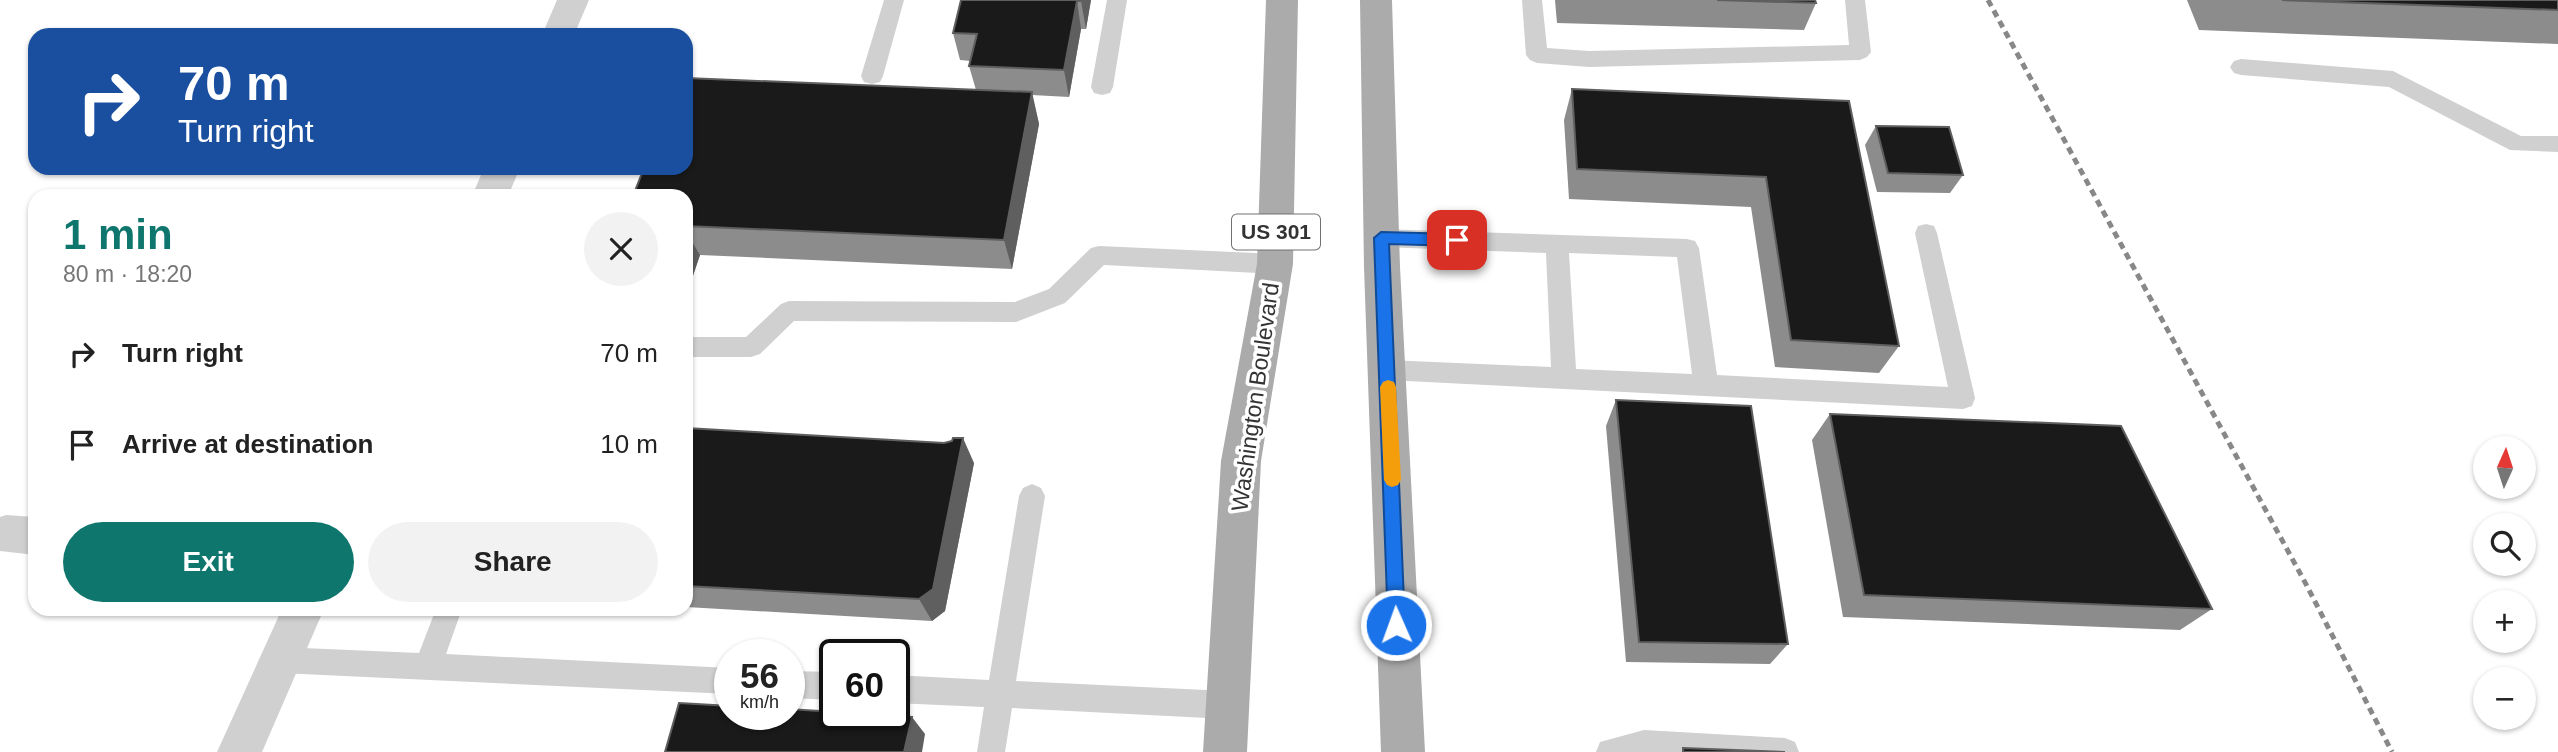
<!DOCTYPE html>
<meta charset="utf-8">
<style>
body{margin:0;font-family:Arial,sans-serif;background:#f2f2f2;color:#222;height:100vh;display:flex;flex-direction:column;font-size:26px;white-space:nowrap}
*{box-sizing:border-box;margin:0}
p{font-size:23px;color:#767676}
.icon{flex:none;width:38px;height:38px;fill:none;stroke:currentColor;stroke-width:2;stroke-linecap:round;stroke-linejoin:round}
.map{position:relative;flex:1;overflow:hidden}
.panel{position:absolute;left:28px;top:189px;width:665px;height:427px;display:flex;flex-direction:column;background:#fff;border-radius:21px;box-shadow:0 2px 5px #0004}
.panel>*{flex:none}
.guide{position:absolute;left:28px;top:28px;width:665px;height:147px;border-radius:21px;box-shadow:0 2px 5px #0004;background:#1a4fa0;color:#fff;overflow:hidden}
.needle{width:46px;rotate:3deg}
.fabs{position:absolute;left:2473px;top:436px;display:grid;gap:14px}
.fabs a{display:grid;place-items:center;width:63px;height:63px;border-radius:50%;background:#fff;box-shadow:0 2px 5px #0004;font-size:35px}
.speed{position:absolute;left:714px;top:639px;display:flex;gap:14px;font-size:35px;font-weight:700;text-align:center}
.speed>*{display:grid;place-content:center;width:91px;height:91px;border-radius:50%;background:#fff;box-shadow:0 2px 5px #0004;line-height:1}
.speed small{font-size:18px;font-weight:400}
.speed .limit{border:4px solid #111;border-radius:10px;background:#fff;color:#111}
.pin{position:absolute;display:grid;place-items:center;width:60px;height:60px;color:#fff;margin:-30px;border-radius:14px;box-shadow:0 4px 10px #0006}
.me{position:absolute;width:77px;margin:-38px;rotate:358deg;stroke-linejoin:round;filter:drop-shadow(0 0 5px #0008)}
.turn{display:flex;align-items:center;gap:24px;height:147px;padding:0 35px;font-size:32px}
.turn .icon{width:91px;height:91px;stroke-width:2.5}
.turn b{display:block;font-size:49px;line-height:60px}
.round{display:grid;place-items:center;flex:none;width:74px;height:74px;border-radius:37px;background:#f2f2f2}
.overview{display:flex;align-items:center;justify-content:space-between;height:119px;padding:0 35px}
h1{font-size:42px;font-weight:800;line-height:52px;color:#0f766e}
.action{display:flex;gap:14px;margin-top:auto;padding:14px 35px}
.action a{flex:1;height:80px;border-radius:42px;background:#0f766e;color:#fff;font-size:28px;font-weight:800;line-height:80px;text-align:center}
.action a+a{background:#f2f2f2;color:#222}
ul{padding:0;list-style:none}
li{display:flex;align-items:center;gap:21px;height:91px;padding:0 35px}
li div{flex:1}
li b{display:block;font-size:26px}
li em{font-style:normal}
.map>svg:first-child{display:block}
</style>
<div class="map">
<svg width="2558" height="752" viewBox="0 0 2558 752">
<rect width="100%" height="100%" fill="#fff"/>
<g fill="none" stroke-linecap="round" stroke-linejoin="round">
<!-- service -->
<g fill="#d0d0d0" fill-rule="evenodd">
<polygon points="884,0 904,0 883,76 880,82 872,84 864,82 861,76"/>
<polygon points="1107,0 1127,0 1113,87 1110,93 1102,95 1094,93 1091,87"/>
<polygon points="1522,0 1542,0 1547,48 1589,51 1849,45 1845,0 1865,0 1871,52 1867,57 1860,60 1589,67 1537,63 1530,60 1526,55"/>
<polygon points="2241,59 2393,71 2521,136 2558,136 2558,152 2510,150 2389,87 2241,75 2234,73 2230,67 2234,61"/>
<path d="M1926 224 1934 226 1937 233 1975 398 1972 406 1963 409 1387 380 1378 377 1375 370 1378 363 1387 360 1551 367 1546 253 1381 247 1373 245 1369 238 1373 231 1381 229 1687 239 1695 241 1699 248 1717 375 1948 387 1915 233 1918 226ZM1569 253 1677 257 1692 374 1576 369Z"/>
<polygon points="1099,246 1275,254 1283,257 1287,264 1283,271 1275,274 1104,265 1065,303 1016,322 794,321 760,354 751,357 686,357 686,337 746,337 781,304 789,301 1015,302 1049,289 1091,248"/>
<polygon points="1032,484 1041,488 1045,496 1016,681 1227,691 1237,695 1241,705 1237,715 1227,719 1012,708 1005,752 977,752 984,707 894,703 894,675 989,680 1019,496 1023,488"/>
<polygon points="436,609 462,609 446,654 730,668 730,694 280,673 270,669 266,660 270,651 280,647 419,653"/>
<polygon points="789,671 835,672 835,700 789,698"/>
<polygon points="1644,730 1785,738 1795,742 1799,752 1596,752 1600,742"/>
</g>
<!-- minor -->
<g fill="#d0d0d0" fill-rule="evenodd">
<polygon points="557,0 589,0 574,35 542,35"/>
<polygon points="484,168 520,168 508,196 472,196"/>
<polygon points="6,515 35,517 35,555 0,551 0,517"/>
<polygon points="282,609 324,609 262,752 217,752"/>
</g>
<!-- primary -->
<g fill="#ababab" fill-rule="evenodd">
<polygon points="1266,0 1298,0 1293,264 1261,461 1247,752 1203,752 1221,461 1257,264"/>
<polygon points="1360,0 1392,0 1400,267 1425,752 1381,752 1364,267"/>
</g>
<!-- rail -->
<polyline stroke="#888" stroke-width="5" stroke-dasharray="7 5" stroke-linecap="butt" points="1988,0 2307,586 2392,752"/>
</g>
<!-- wall -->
<g fill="#8c8c8c">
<polygon points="961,0 1091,0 1086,29 1081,29 1069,97 1032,95 1039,124 1012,269 700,255 686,296 686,196 976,90 969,66 971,61 960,60 953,33"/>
<polygon points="1555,0 1815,0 1816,3 1804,30 1557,23"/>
<polygon points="2187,0 2558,0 2558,44 2199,30"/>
<polygon points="1572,89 1849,101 1899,346 1879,373 1775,367 1751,207 1569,199 1564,120"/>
<polygon points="1876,126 1963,175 1950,193 1877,192 1865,145"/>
<polygon points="1616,400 1788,644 1770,664 1626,662 1606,426"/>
<polygon points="1830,414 2212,609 2180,630 1843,617 1812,440"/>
<polygon points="686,428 974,463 945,611 932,621 686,607"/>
</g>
<!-- shaded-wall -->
<g fill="#5f5f5f">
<polygon points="1081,0 1091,0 1086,29 1081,1"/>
<polygon points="1077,1 1081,29 1069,97 1064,70"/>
<polygon points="1032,92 1039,124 1012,269 1004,240"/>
<polygon points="686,232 700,255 686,296"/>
<polygon points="963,438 974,463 945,611 932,621 919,599"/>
<polygon points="912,717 925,734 922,752 904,752"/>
</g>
<!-- building -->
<g fill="#1a1a1a" stroke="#5f5f5f" stroke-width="2">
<polygon points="961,0 1081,0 1081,1 1077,1 1064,70 969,66 977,34 953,33"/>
<polygon points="1717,0 1815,0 1816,3"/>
<polygon points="2282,0 2558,0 2558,10"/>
<polygon points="686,78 1032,92 1004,240 686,226 686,196 633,196 644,168 686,168"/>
<polygon points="1572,89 1849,101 1899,346 1791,340 1766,177 1577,169"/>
<polygon points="1876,126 1949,127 1963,175 1888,173"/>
<polygon points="1616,400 1751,406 1788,644 1639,642"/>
<polygon points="1830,414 2121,426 2212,609 1864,595"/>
<polygon points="686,428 944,443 952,441 953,438 963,438 933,589 919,599 686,586"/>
<polygon points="679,703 730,706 730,714 789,714 789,709 835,712 835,714 869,714 912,717 904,752 665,752"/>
<polygon points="1683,748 1785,752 1683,752"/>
</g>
<!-- route -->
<polygon fill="#1a73e8" stroke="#114b97" stroke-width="2" points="1381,232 1457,234 1464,240 1457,246 1389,244 1405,625 1403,631 1396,633 1390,631 1388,625 1374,238"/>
<!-- slow -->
<polygon fill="#f59e0b" points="1388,380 1394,382 1396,387 1401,480 1398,485 1392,487 1387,485 1384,480 1380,387 1383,382"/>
<g text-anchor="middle" stroke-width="7" stroke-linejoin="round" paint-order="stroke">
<!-- shield labels -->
<rect fill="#fff" stroke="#707070" stroke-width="2" x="1232" y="214.5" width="88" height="35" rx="5"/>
<g font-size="21" font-weight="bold" fill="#333">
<text x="1276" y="239">US 301</text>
</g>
<!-- street labels -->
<g font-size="23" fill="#333" stroke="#fff">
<text transform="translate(1255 397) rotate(-82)" y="8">Washington Boulevard</text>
</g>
</g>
</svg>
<div class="fabs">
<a><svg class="needle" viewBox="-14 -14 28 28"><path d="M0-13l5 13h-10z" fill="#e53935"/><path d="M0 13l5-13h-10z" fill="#767676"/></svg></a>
<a><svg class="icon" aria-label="search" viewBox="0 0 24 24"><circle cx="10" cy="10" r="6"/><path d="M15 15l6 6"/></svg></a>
<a>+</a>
<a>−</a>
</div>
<div class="speed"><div>56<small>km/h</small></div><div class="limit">60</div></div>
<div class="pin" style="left:1457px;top:240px;background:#d93025"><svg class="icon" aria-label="arrive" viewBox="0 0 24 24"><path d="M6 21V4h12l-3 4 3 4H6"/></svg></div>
<svg class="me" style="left:1396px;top:625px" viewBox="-20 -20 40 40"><circle r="17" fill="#1a73e8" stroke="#fff" stroke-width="3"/><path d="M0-11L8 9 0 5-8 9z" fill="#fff"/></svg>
<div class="guide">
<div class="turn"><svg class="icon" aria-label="right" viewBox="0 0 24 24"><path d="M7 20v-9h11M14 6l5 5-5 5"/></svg><div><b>70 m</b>Turn right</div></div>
</div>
<section class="panel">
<div class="overview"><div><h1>1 min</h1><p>80 m · 18:20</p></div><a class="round"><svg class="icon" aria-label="close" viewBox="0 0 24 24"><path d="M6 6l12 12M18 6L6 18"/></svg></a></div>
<ul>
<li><svg class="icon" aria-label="right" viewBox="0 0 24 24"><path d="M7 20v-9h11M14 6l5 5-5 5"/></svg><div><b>Turn right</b></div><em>70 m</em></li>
<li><svg class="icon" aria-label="arrive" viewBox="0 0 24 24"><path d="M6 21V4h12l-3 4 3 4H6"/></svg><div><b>Arrive at destination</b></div><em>10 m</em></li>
</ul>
<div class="action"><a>Exit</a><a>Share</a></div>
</section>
</div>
